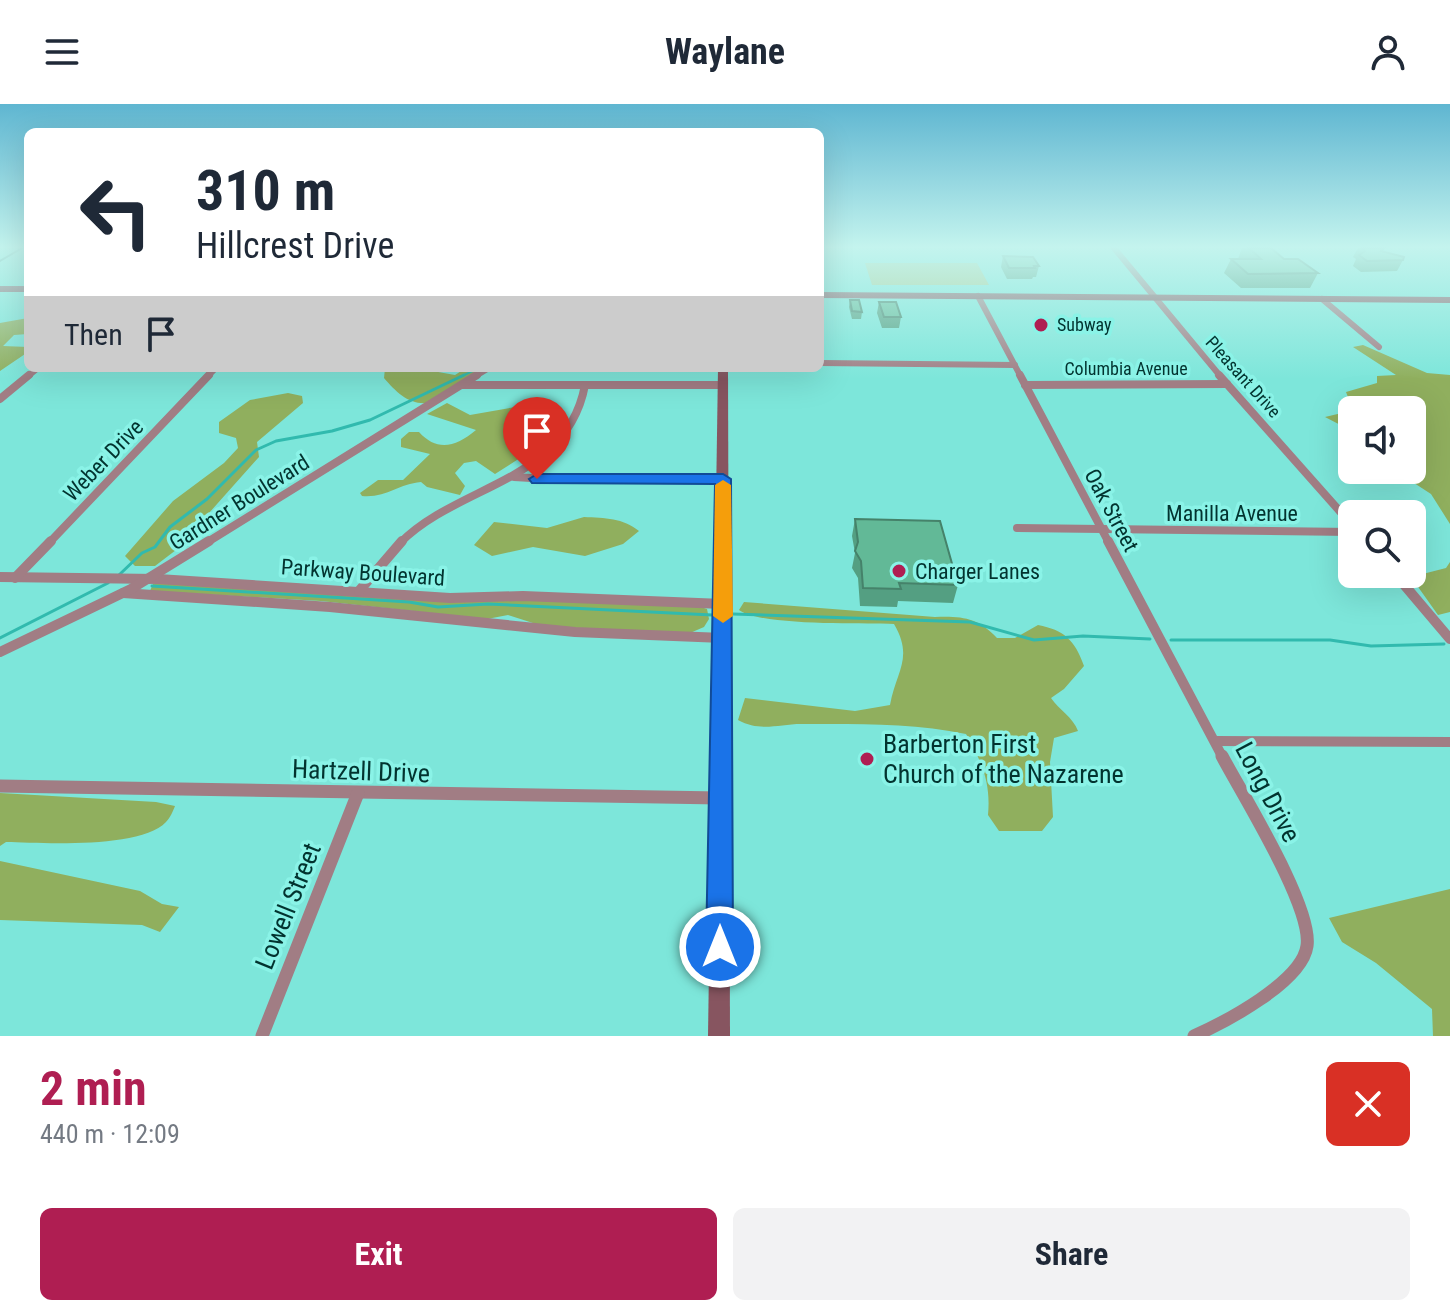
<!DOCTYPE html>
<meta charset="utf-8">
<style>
body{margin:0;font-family:"Roboto Condensed",sans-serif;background:#f2f2f3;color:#1f2937;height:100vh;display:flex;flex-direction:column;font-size:30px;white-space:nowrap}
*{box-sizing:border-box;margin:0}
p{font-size:26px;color:#747a83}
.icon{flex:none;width:44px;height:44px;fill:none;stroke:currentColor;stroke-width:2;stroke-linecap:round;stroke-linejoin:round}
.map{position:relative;height:932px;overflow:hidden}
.side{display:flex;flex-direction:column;background:#fff;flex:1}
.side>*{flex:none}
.hud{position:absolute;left:24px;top:24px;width:800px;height:244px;border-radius:12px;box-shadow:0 8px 32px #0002;background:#fff;color:#1f2937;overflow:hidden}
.buttons{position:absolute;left:1338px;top:292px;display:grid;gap:16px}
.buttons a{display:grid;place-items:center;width:88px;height:88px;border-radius:12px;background:#fff;box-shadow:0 8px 32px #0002;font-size:40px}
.pin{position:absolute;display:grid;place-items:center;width:68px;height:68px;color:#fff;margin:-82px -34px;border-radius:50% 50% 50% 0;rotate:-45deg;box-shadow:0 0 8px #0007}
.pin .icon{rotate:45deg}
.me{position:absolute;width:88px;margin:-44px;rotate:0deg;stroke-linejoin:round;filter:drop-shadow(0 0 6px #0008)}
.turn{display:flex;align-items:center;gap:28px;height:168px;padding:0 40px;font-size:36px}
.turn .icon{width:104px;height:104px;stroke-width:2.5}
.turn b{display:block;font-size:56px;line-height:68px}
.then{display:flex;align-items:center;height:76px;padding:0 40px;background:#0003;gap:16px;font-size:30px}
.round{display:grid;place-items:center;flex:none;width:84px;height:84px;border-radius:12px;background:#f2f2f3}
.headline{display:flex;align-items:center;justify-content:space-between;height:136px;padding:0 40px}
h1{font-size:48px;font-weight:700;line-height:60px;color:#af1e52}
.button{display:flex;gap:16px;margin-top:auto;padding:16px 40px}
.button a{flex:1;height:92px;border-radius:12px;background:#af1e52;color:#fff;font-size:32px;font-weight:700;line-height:92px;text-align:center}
.button a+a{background:#f2f2f3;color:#1f2937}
header{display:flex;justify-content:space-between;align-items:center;height:104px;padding:0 40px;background:#fff;font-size:36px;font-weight:700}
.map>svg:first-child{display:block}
</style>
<header><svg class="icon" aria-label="menu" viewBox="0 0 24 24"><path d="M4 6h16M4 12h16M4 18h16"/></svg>Waylane<svg class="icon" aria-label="person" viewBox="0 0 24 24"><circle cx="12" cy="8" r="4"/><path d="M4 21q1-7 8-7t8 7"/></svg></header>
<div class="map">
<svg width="1450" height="932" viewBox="0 0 1450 932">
<rect width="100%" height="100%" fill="#7de6da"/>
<!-- green -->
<polygon fill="#aec888" points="865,159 977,159 989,181 872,181"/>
<!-- forest -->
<g fill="#90af5e">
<polygon points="28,214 28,230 14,231 3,242 28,243 28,248 0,267 0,219"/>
<polygon points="1363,241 1427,269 1450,271 1450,420 1431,390 1394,366 1412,366 1412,306 1352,306 1352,327 1325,313 1346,308 1351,301 1346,288 1377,279 1377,272 1396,271 1353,243"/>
<path d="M385 264H416L455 271 466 264H483L428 299C409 301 396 288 384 274Z"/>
<polygon points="288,289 302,292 303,299 257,338 259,353 176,446 155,462 135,462 125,452 173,397 224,359 238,344 236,334 219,329 219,318 250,296"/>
<path d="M447 299 470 311 515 303 533 311 531 320 509 342 520 354 495 370 476 357 464 359 455 369 465 382 460 391 427 383 421 378C398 380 387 394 362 392L360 389 378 376H403L430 350 401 343V335L409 328H419C437 348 456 343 476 326L427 310Z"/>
<path d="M584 413C605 414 623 414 639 427L623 440 585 452 533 443 492 452 474 441 494 418 547 424Z"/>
<polygon points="1450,458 1450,508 1438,511 1411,473 1446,464"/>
<path d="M165 478C218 481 271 482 324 486 384 490 441 504 501 495L698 502 707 505 709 515 704 523 690 529 601 527 536 520 508 511 487 515 321 497 150 487 153 480Z"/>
<path d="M744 498 935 513C963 512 978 514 997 534H1015L1038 521C1064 526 1075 536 1084 562L1064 585 1051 594C1059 606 1073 613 1078 627L1054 634 1050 658 1053 713 1042 727H999L988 711C991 679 982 658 966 630 914 619 858 620 805 620 780 619 762 629 738 616L745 594 855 607 890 601C896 567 914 554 894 520 862 519 760 522 739 506Z"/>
<path d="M0 689 156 698 175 702C173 707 170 714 166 718 141 745 42 739 6 738L0 742Z"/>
<polygon points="0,757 140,787 162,800 179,803 160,828 142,821 0,816"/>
<polygon points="1450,785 1450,932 1433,932 1432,905 1376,859 1342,838 1329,814"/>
</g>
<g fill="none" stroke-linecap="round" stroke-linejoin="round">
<!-- stream-far1 -->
<polyline stroke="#31baae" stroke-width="2" points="460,273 479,264"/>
<!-- stream -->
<g stroke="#31baae" stroke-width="3">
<polyline points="119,471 142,449 155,443 170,423 207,395 256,346 276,337 332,327 370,316 464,271"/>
<polyline points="152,482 409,498 438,503 488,500 712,511"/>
<polyline points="733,510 970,518 1034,536 1083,532 1150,535"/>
<polyline points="0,534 108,479"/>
<polyline points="1171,536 1330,536 1371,542 1444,540"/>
</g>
<!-- minor-far3 -->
<g stroke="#a17d84" stroke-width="6">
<polyline points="1114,144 1221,273"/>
<polyline points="978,192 1021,273"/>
<polyline points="1322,195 1379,243"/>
<polyline points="820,259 1015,261"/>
<polyline points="27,273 38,264"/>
<polyline points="207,273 216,264"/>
<polyline points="474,273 489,264"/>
</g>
<!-- minor-far2 -->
<g stroke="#a17d84" stroke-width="8">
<polyline points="1020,271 1109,439"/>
<polyline points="1219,271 1352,421"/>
<polyline points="462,281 723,281"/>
<polyline points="1025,281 1227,280"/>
<polyline points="0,295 29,271"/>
<polyline points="514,373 566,376 723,375"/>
<polyline points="1017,424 1352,428"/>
<polyline points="49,439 209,271"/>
<polyline points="206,439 477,271"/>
<path d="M400 439C458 380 567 378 585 281"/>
</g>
<!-- minor-far1 -->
<g stroke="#a17d84" stroke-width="10">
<polyline points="1108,437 1223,654"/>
<polyline points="1395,470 1450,535"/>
<polyline points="0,473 158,475 450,494 523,492 723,500"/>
<polyline points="15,474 51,437"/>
<polyline points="359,487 402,437"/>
<polyline points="123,489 330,503 575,528 723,534"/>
<polyline points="0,548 131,485 209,437"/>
<polyline points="1215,637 1450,638"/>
</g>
<!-- minor -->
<g stroke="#a17d84" stroke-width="13">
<polyline points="0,682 720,694"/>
<polyline points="262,932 358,689"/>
<path d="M1194 932C1225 918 1302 878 1307 842 1313 803 1242 690 1222 652"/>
</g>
<!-- secondary -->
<g fill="#875560" fill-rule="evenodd">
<rect x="0" y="182" width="28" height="6"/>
<polygon points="820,188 1450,193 1450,199 820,194"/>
<polygon points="718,264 728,264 730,932 708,932"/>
</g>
<!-- rail -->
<polyline stroke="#317770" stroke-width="2" points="0,157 22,144"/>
</g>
<!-- wall -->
<g fill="#549f82">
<polygon points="1242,144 1271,144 1284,155 1318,169 1310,184 1241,184 1224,169 1231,155 1238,155"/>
<polygon points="1358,144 1384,144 1383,148 1403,156 1397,167 1361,168 1353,162 1356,155 1353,153"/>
<polygon points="1003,152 1039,162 1036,173 1033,173 1032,175 1007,175 1001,163"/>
<polygon points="850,196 862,208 861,215 852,215 849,203"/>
<polygon points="879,198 901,213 899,224 882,224 877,209"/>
<polygon points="855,415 958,481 953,499 898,497 897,503 860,502 858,474 852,464 855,449 852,432"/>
</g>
<!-- building -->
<g fill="#62b997" stroke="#45826a" stroke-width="2">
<polygon points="1249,144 1271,144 1284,155 1298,155 1318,169 1248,170 1231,155 1261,155"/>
<polygon points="1362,144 1384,144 1381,147 1404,153 1403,156 1367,157 1359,151 1365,147"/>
<polygon points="1003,152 1033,153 1039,162 1034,162 1035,164 1009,164"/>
<polygon points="850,196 859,196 862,208 852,207"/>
<polygon points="879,198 896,198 901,213 884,213"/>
<polygon points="855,415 940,417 958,481 899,479 901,485 863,484 861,457 855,447 858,438"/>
</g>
<!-- sky -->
<linearGradient id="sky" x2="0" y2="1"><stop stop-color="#5fb6d1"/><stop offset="0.52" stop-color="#c4f4ee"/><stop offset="1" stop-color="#c4f4ee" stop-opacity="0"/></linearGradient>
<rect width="1450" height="275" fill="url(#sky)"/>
<!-- route -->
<polygon fill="#1a73e8" stroke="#114b97" stroke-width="2" points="537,370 723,370 731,375 733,843 729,852 720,856 710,852 706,843 715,380 532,379 529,375"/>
<!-- slow -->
<polygon fill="#f59e0b" points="723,376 731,381 733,512 723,519 713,512 715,381"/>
<!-- markers -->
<g fill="#af1e52" stroke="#8af3e7" stroke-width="3">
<circle cx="1041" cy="221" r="8"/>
<circle cx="899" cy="467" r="8"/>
<circle cx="867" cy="655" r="8"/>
</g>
<g text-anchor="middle" stroke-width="7" stroke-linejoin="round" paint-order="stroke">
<!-- far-poi labels -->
<g font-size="18" fill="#02332f" stroke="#8af3e7" text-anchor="start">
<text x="1057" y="227">Subway</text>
</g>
<!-- far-street labels -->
<g font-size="18" fill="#02332f" stroke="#8af3e7">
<text x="1126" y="271">Columbia Avenue</text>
<text transform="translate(1243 273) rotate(48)" y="6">Pleasant Drive</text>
</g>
<!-- street labels -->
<g font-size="22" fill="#02332f" stroke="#8af3e7">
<text transform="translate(103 356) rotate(-46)" y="8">Weber Drive</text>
<text transform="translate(239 398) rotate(-32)" y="8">Gardner Boulevard</text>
<text transform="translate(1112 406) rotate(62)" y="8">Oak Street</text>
<text x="1232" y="417">Manilla Avenue</text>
<text transform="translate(363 468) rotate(4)" y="8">Parkway Boulevard</text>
</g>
<!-- poi labels -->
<g font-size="22" fill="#02332f" stroke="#8af3e7" text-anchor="start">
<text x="915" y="475">Charger Lanes</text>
</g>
<!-- near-poi labels -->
<g font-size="26" fill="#02332f" stroke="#8af3e7" text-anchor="start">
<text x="883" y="649">Barberton First<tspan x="883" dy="30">Church of the Nazarene</tspan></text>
</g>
<!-- near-street labels -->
<g font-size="26" fill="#02332f" stroke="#8af3e7">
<text transform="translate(361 667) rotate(2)" y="9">Hartzell Drive</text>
<text transform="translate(1268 688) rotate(62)" y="9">Long Drive</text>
<text transform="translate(288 802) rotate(-68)" y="9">Lowell Street</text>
</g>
</g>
</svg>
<div class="buttons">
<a><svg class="icon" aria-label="sound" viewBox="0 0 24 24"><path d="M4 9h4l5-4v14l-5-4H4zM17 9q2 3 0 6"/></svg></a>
<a><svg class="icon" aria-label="search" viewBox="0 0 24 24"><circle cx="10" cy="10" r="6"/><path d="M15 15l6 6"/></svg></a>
</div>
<div class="pin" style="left:537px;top:375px;background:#d93025"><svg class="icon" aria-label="arrive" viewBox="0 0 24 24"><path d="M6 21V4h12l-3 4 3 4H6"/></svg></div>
<svg class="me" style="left:720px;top:843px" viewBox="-20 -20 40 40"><circle r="17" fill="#1a73e8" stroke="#fff" stroke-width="3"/><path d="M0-11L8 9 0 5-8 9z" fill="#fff"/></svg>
<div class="hud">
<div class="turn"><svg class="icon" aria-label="left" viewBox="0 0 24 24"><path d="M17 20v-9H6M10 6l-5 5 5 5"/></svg><div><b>310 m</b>Hillcrest Drive</div></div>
<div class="then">Then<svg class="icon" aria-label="arrive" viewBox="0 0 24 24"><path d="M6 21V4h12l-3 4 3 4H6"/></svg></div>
</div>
</div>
<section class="side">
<div class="headline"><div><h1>2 min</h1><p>440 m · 12:09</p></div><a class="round" style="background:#d93025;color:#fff"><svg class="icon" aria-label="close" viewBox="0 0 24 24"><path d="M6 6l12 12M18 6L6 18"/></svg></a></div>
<div class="button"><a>Exit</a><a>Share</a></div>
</section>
